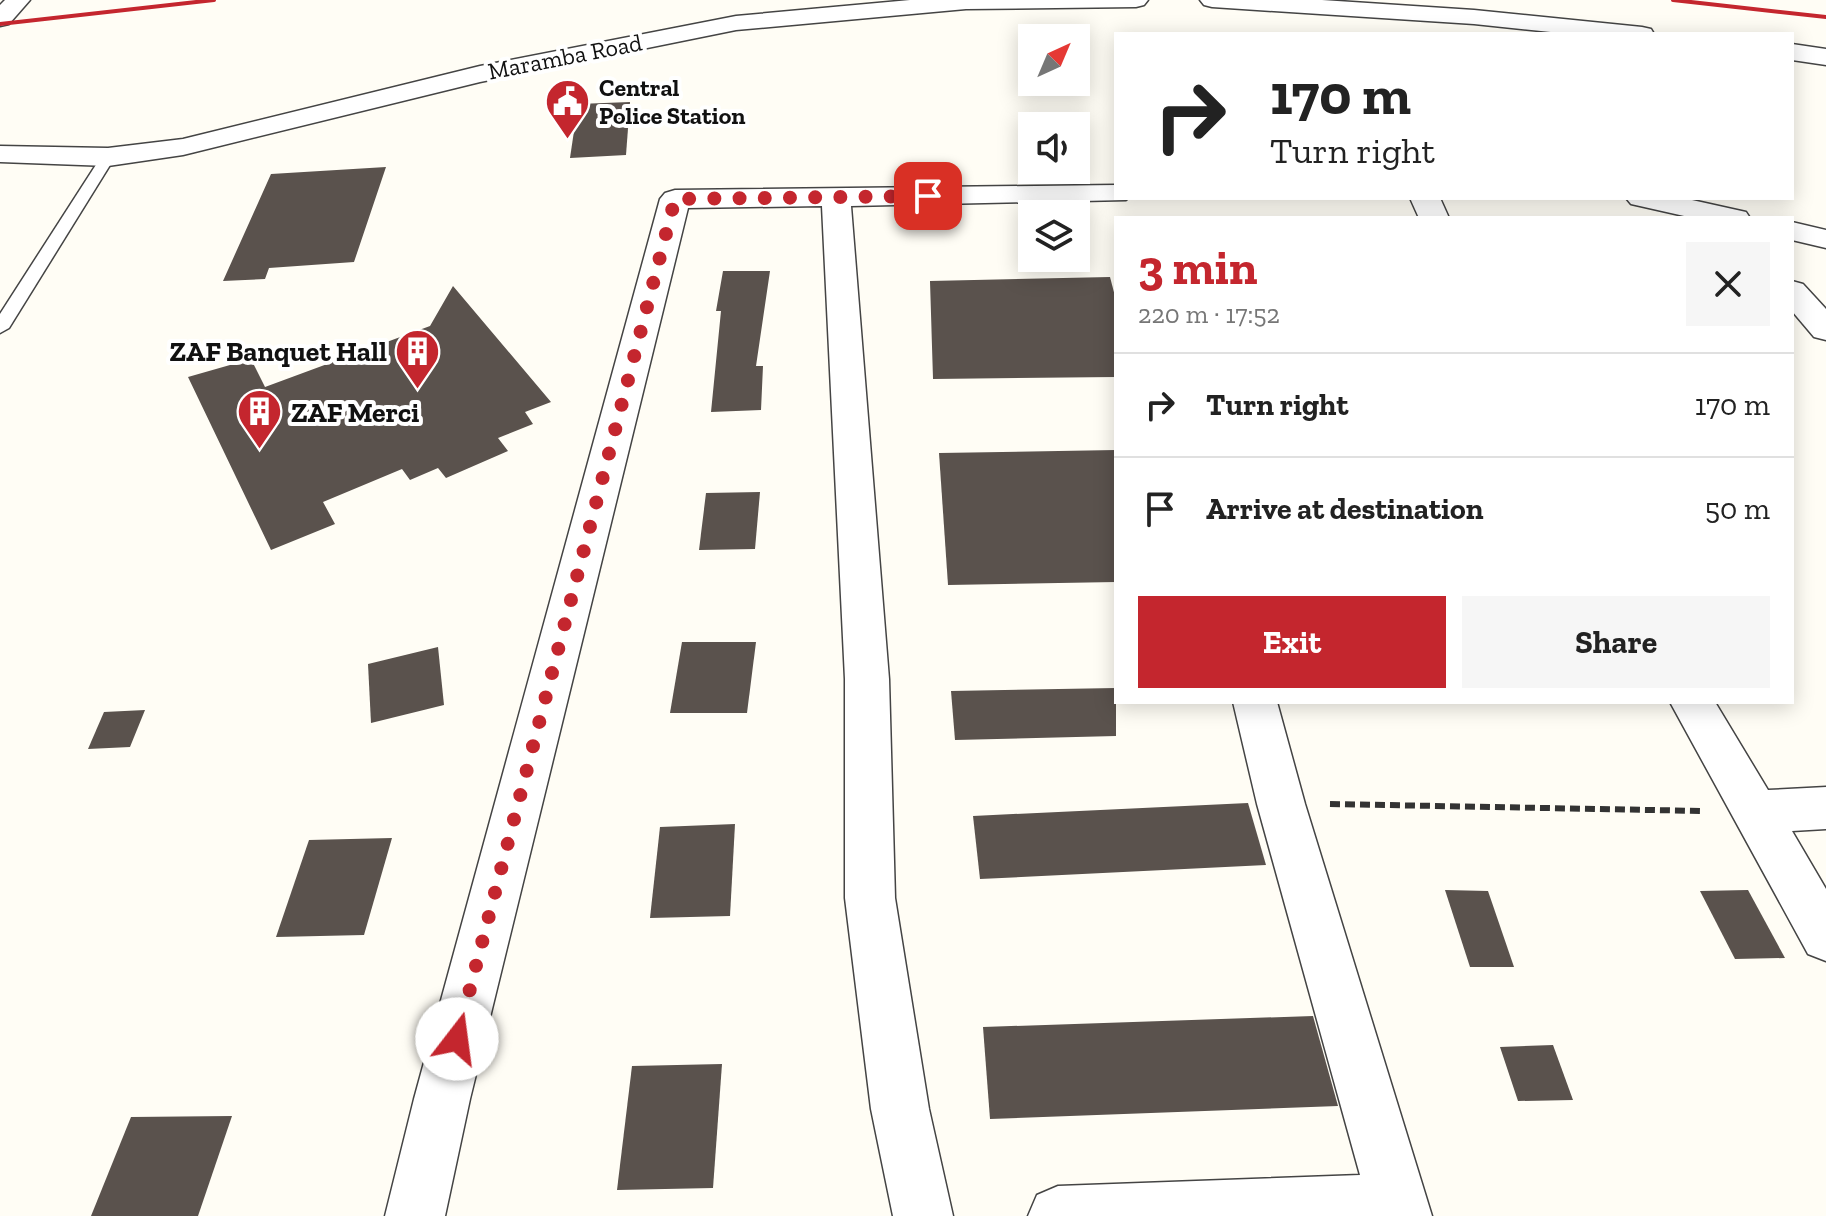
<!DOCTYPE html>
<meta charset="utf-8">
<style>
body{margin:0;font-family:"Zilla Slab",serif;background:#f6f6f6;color:#222;height:100vh;display:flex;flex-direction:column;font-size:30px;white-space:nowrap}
*{box-sizing:border-box;margin:0}
p{font-size:26px;color:#767676}
.icon{flex:none;width:44px;height:44px;fill:none;stroke:currentColor;stroke-width:2;stroke-linecap:round;stroke-linejoin:round}
.map{position:relative;flex:1;overflow:hidden}
.details{position:absolute;left:1114px;top:216px;width:680px;height:488px;display:flex;flex-direction:column;background:#fff;border-radius:0px;box-shadow:0 4px 20px #0003}
.details>*{flex:none}
.top-card{position:absolute;left:1114px;top:32px;width:680px;height:168px;border-radius:0px;box-shadow:0 4px 20px #0003;background:#fff;color:#222;overflow:hidden}
.needle{width:52px;rotate:44deg}
.tools{position:absolute;left:1018px;top:24px;display:grid;gap:16px}
.tools a{display:grid;place-items:center;width:72px;height:72px;border-radius:0px;background:#fff;box-shadow:0 4px 20px #0003;font-size:40px}
.pin{position:absolute;display:grid;place-items:center;width:68px;height:68px;color:#fff;margin:-34px;border-radius:16px;box-shadow:0 4px 12px #0006}
.me{position:absolute;width:88px;margin:-44px;rotate:15deg;stroke-linejoin:round;filter:drop-shadow(0 0 6px #0008)}
.turn{display:flex;align-items:center;gap:28px;height:168px;padding:0 24px;font-size:36px}
.turn .icon{width:104px;height:104px;stroke-width:2.5}
.turn b{display:block;font-size:56px;line-height:68px}
.round{display:grid;place-items:center;flex:none;width:84px;height:84px;border-radius:0px;background:#f6f6f6}
.overview{display:flex;align-items:center;justify-content:space-between;height:136px;padding:0 24px}
h1{font-size:48px;font-weight:700;line-height:60px;color:#c4262e}
.button{display:flex;gap:16px;margin-top:auto;padding:16px 24px}
.button a{flex:1;height:92px;border-radius:0px;background:#c4262e;color:#fff;font-size:32px;font-weight:700;line-height:92px;text-align:center}
.button a+a{background:#f6f6f6;color:#222}
ul{padding:0;list-style:none}
li{display:flex;align-items:center;gap:24px;height:104px;padding:0 24px;border-top:2px solid #e0e0e0}
li div{flex:1}
li b{display:block;font-size:30px}
li em{font-style:normal}
.map>svg:first-child{display:block}
</style>
<div class="map">
<svg width="1826" height="1216" viewBox="0 0 1826 1216">
<rect width="100%" height="100%" fill="#fffdf5"/>
<!-- building -->
<g fill="#5a524d">
<polygon points="630,102 626,155 570,158 578,104"/>
<polygon points="386,167 354,262 269,268 265,279 223,281 271,174"/>
<polygon points="723,271 770,271 756,366 763,366 761,410 711,412 721,311 716,311"/>
<polygon points="1110,277 1116,300 1116,377 933,379 930,281"/>
<polygon points="453,286 551,402 525,412 533,424 498,438 508,451 446,478 438,468 410,480 402,469 323,502 335,524 271,550 188,377 251,359 265,387 430,326"/>
<polygon points="1116,450 1116,582 948,585 939,453"/>
<polygon points="760,492 755,549 699,550 706,493"/>
<polygon points="682,642 756,642 747,713 670,713"/>
<polygon points="438,647 444,705 371,723 368,664"/>
<polygon points="1116,688 1116,736 955,740 951,691"/>
<polygon points="145,710 130,747 88,749 104,712"/>
<polygon points="1248,803 1266,865 980,879 973,816"/>
<polygon points="735,824 730,916 650,918 660,827"/>
<polygon points="392,838 364,935 276,937 309,840"/>
<polygon points="1445,890 1488,891 1514,967 1470,967"/>
<polygon points="1748,890 1785,958 1735,959 1700,891"/>
<polygon points="1313,1016 1338,1106 990,1119 983,1027"/>
<polygon points="1553,1045 1573,1100 1518,1101 1500,1047"/>
<polygon points="722,1064 713,1188 617,1190 632,1066"/>
<polygon points="232,1116 198,1216 91,1216 131,1117"/>
</g>
<g fill="none" stroke-linecap="round" stroke-linejoin="round">
<defs>
<polygon id="lane" points="108,153 115,157 9,328 0,333 0,314 101,157"/>
<g id="street">
<polygon points="5,0 30,0 9,24 0,26 0,5"/>
<polygon points="910,0 1148,0 1144,5 1136,7 966,9 736,30 480,82 183,155 108,166 0,162 0,146 108,148 183,139 480,66 736,16"/>
<polygon points="1200,0 1322,0 1474,10 1642,27 1651,29 1654,34 1570,34 1474,24 1212,7 1204,5"/>
<polygon points="1792,44 1826,49 1826,65 1792,60"/>
<polygon points="1116,185 1116,198 1128,198 1126,200 851,206 889,679 895,898 929,1109 953,1216 893,1216 871,1109 845,898 845,679 822,206 688,208 470,1099 445,1216 385,1216 414,1099 660,199 665,193 675,190"/>
<polygon points="1410,198 1440,198 1449,218 1419,218"/>
<polygon points="1626,198 1683,198 1746,212 1750,218 1693,218 1631,204"/>
<polygon points="1792,222 1826,230 1826,248 1792,240"/>
<polygon points="1792,281 1803,284 1826,309 1826,340 1814,337 1792,311"/>
<polygon points="1233,702 1277,702 1305,804 1432,1216 1028,1216 1037,1195 1058,1186 1360,1175 1257,804"/>
<polygon points="1670,702 1715,702 1768,790 1826,787 1826,829 1792,831 1826,889 1826,961 1808,954"/>
</g>
</defs>
<!-- lane casing -->
<use href="#lane" stroke="#444" stroke-width="3"/>
<!-- street casing -->
<use href="#street" stroke="#444" stroke-width="3"/>
<!-- path -->
<polyline stroke="#333" stroke-width="6" stroke-dasharray="10 5" stroke-linecap="butt" points="1330,804 1704,811"/>
<!-- lane -->
<use href="#lane" fill="#fff" fill-rule="evenodd"/>
<!-- street -->
<use href="#street" fill="#fff" fill-rule="evenodd"/>
<!-- rail -->
<g stroke="#c4262e" stroke-width="4">
<polyline points="1673,0 1826,17"/>
<polyline points="0,24 214,0"/>
</g>
</g>
<g fill="none" stroke-linecap="round" stroke-linejoin="round">
<!-- route -->
<polyline stroke="#c4262e" stroke-width="14" stroke-dasharray="0 25.2" points="457,1039 675,199 928,196"/>
</g>
<!-- icons -->
<defs>
<symbol id="civic-pin" viewBox="-11 -11 22 30"><path d="M0 17L-7.5 6A9.5 9.5 0 1 1 7.5 6Z" fill="#c4262e" stroke="#fff"/><path d="M-.6-6.5H3V-4.5H.6V-3L4-1V1h2V6H-6V1h2V-1L-.6-3ZM-1.2 2.5V6h2.4V2.5Z" fill="#fff"/></symbol>
<symbol id="building-pin" viewBox="-11 -11 22 30"><path d="M0 17L-7.5 6A9.5 9.5 0 1 1 7.5 6Z" fill="#c4262e" stroke="#fff"/><path d="M-4-6H4V6H1V3H-1V6H-4ZM-2.5-4.3h1.7v1.8h-1.7ZM.8-4.3h1.7v1.8H.8ZM-2.5-1h1.7V.8h-1.7ZM.8-1h1.7V.8H.8Z" fill="#fff"/></symbol>
</defs>
<g fill-rule="evenodd">
<use href="#civic-pin" x="542" y="76" width="51" height="69"/>
<use href="#building-pin" x="392" y="326" width="51" height="69"/>
<use href="#building-pin" x="234" y="386" width="51" height="69"/>
</g>
<g text-anchor="middle" stroke-width="8" stroke-linejoin="round" paint-order="stroke">
<!-- far-street labels -->
<g font-size="24" fill="#111" stroke="#fff">
<text transform="translate(565 57) rotate(-11)" y="8">Maramba Road</text>
</g>
<!-- far-poi labels -->
<g font-size="24" font-weight="bold" fill="#111" stroke="#fff" text-anchor="start">
<text x="599" y="96">Central<tspan x="599" dy="28">Police Station</tspan></text>
</g>
<!-- poi labels -->
<g font-size="28" font-weight="bold" fill="#111" stroke="#fff" text-anchor="end">
<text x="387" y="361">ZAF Banquet Hall</text>
<text x="291" y="422" text-anchor="start">ZAF Merci</text>
</g>
</g>
</svg>
<div class="tools">
<a><svg class="needle" viewBox="-14 -14 28 28"><path d="M0-13l5 13h-10z" fill="#e53935"/><path d="M0 13l5-13h-10z" fill="#767676"/></svg></a>
<a><svg class="icon" aria-label="sound" viewBox="0 0 24 24"><path d="M4 9h4l5-4v14l-5-4H4zM17 9q2 3 0 6"/></svg></a>
<a><svg class="icon" aria-label="layers" viewBox="0 0 24 24"><path d="M12 4l9 5-9 5-9-5zM3 14l9 5 9-5"/></svg></a>
</div>
<div class="pin" style="left:928px;top:196px;background:#d93025"><svg class="icon" aria-label="arrive" viewBox="0 0 24 24"><path d="M6 21V4h12l-3 4 3 4H6"/></svg></div>
<svg class="me" style="left:457px;top:1039px" viewBox="-20 -20 40 40"><circle r="19" fill="#fff"/><path d="M0-13L10 11 0 6-10 11z" fill="#c4262e"/></svg>
<div class="top-card">
<div class="turn"><svg class="icon" aria-label="right" viewBox="0 0 24 24"><path d="M7 20v-9h11M14 6l5 5-5 5"/></svg><div><b>170 m</b>Turn right</div></div>
</div>
<section class="details">
<div class="overview"><div><h1>3 min</h1><p>220 m · 17:52</p></div><a class="round"><svg class="icon" aria-label="close" viewBox="0 0 24 24"><path d="M6 6l12 12M18 6L6 18"/></svg></a></div>
<ul>
<li><svg class="icon" aria-label="right" viewBox="0 0 24 24"><path d="M7 20v-9h11M14 6l5 5-5 5"/></svg><div><b>Turn right</b></div><em>170 m</em></li>
<li><svg class="icon" aria-label="arrive" viewBox="0 0 24 24"><path d="M6 21V4h12l-3 4 3 4H6"/></svg><div><b>Arrive at destination</b></div><em>50 m</em></li>
</ul>
<div class="button"><a>Exit</a><a>Share</a></div>
</section>
</div>
